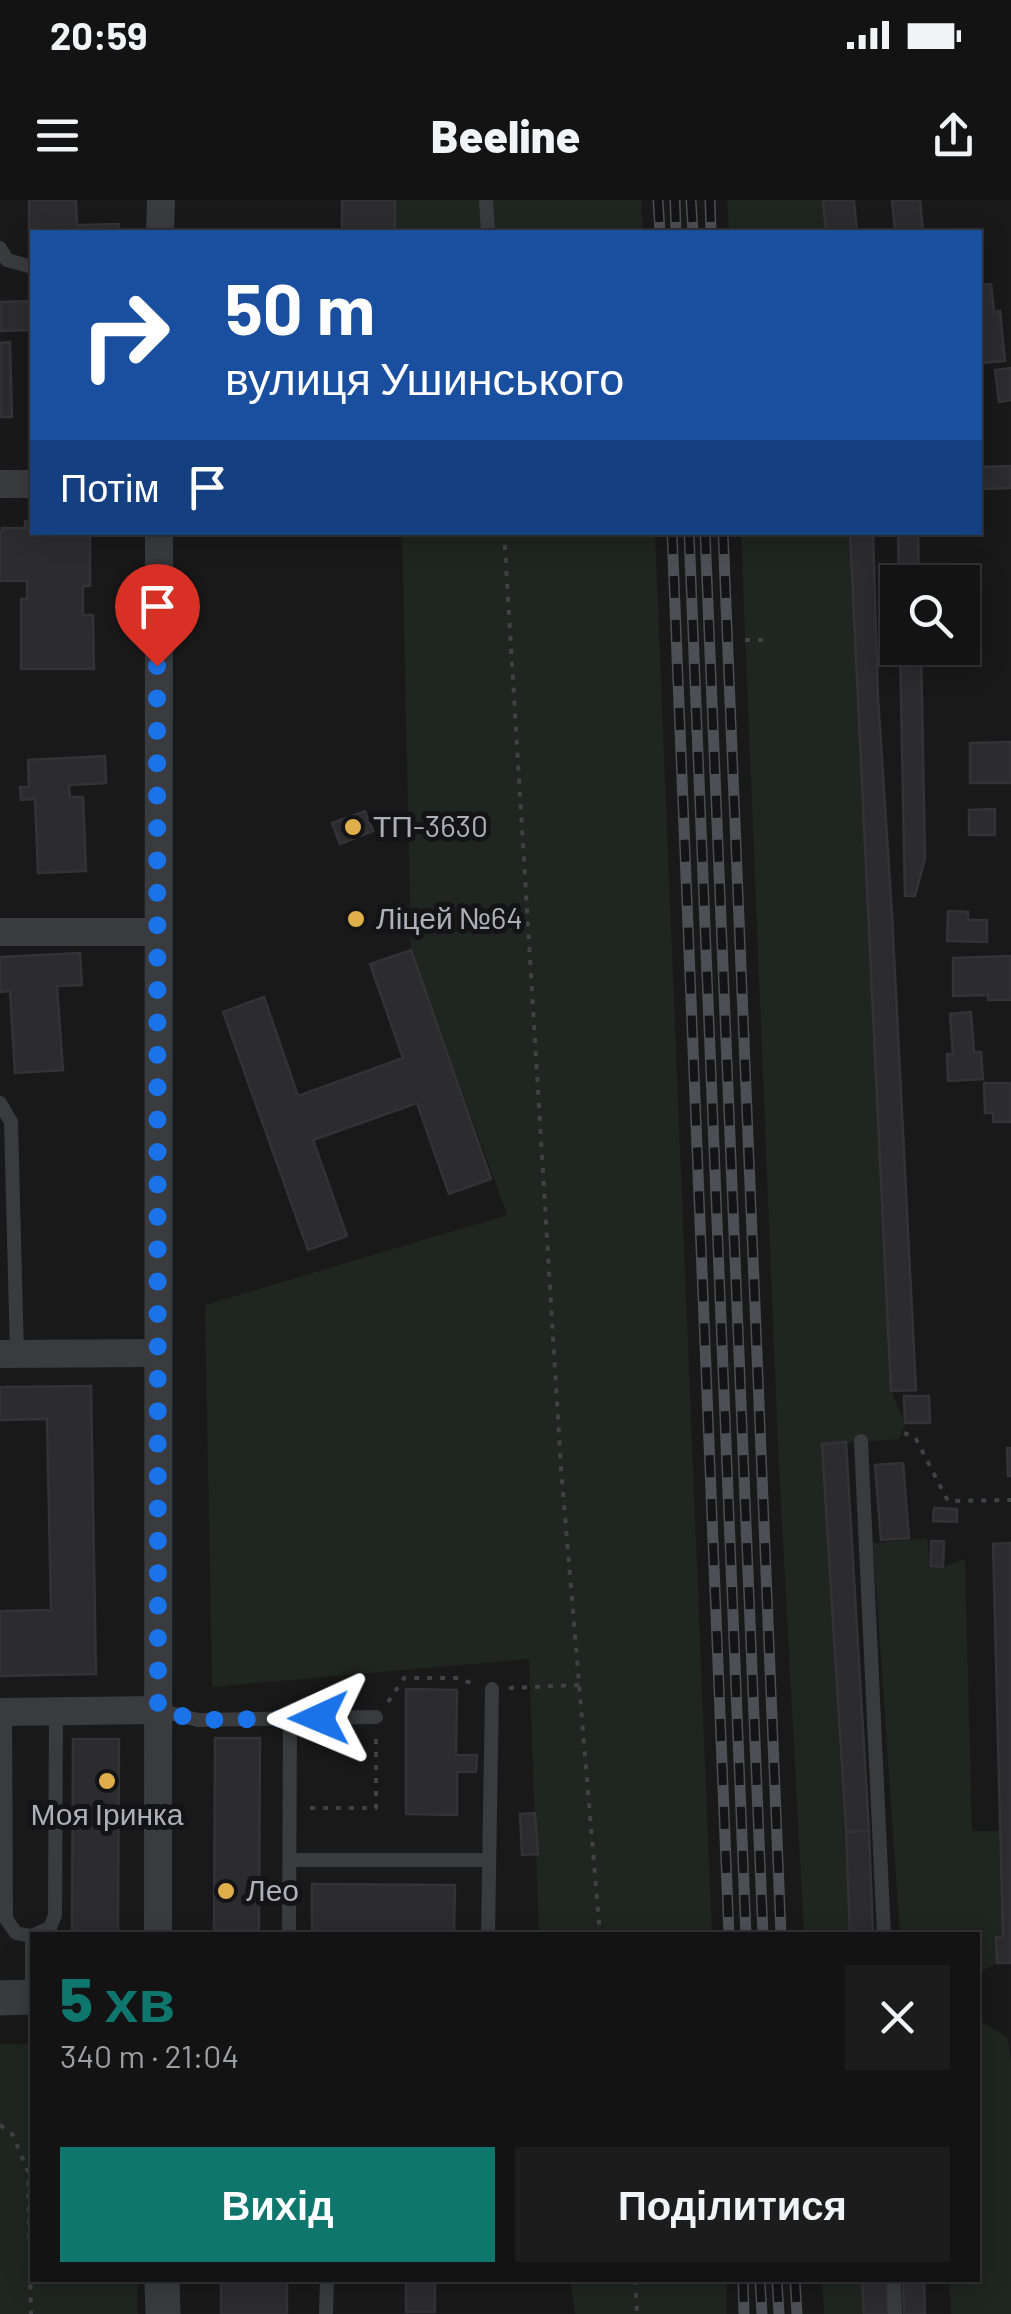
<!DOCTYPE html>
<html lang="uk">
<meta charset="utf-8">
<style>
body{margin:0;font-family:Barlow,sans-serif;background:#1c1c1d;color:#f1f3f6;height:100vh;display:flex;flex-direction:column;font-size:38px;white-space:nowrap}
*{box-sizing:border-box;margin:0}
p{font-size:32px;color:#9d9ea0}
.icon{flex:none;width:55px;height:55px;fill:none;stroke:currentColor;stroke-width:2;stroke-linecap:round;stroke-linejoin:round}
.map{position:relative;flex:1;overflow:hidden}
.sheet{position:absolute;left:30px;top:1732px;width:950px;height:350px;display:flex;flex-direction:column;background:#131314;border-radius:0px;box-shadow:0 5px 25px #0003,0 0 0 2px #323234}
.sheet>*{flex:none}
.top-card{position:absolute;left:30px;top:30px;width:952px;height:305px;border-radius:0px;box-shadow:0 5px 25px #0003,0 0 0 2px #323234;background:#1a4fa0;color:#fff;overflow:hidden}
.fabs{position:absolute;left:880px;top:365px;display:grid;gap:20px}
.fabs a{display:grid;place-items:center;width:100px;height:100px;border-radius:0px;background:#131314;box-shadow:0 5px 25px #0003,0 0 0 2px #323234;font-size:50px}
.pin{position:absolute;display:grid;place-items:center;width:85px;height:85px;color:#fff;margin:-102px -42px;border-radius:50% 50% 50% 0;rotate:-45deg;box-shadow:0 0 10px #0007}
.pin .icon{rotate:45deg}
.me{position:absolute;width:110px;margin:-55px;rotate:269deg;stroke-linejoin:round;filter:drop-shadow(0 0 8px #0008)}
.turn{display:flex;align-items:center;gap:35px;height:210px;padding:0 30px;font-size:45px}
.turn .icon{width:130px;height:130px;stroke-width:2.5}
.turn b{display:block;font-size:70px;line-height:85px}
.then{display:flex;align-items:center;height:95px;padding:0 30px;background:#0003;gap:20px;font-size:38px}
.round{display:grid;place-items:center;flex:none;width:105px;height:105px;border-radius:0px;background:#1c1c1d}
.overview{display:flex;align-items:center;justify-content:space-between;height:170px;padding:0 30px}
h1{font-size:60px;font-weight:800;line-height:75px;color:#0f766e}
.primary-button{display:flex;gap:20px;margin-top:auto;padding:20px 30px}
.primary-button a{flex:1;height:115px;border-radius:0px;background:#0f766e;color:#fff;font-size:40px;font-weight:800;line-height:115px;text-align:center}
.primary-button a+a{background:#1c1c1d;color:#f1f3f6}
.status{display:flex;justify-content:space-between;align-items:center;height:70px;padding:0 50px;background:#131314;direction:ltr}
.status svg{height:28px;fill:currentColor}
header{display:flex;justify-content:space-between;align-items:center;height:130px;padding:0 30px;background:#131314;font-size:45px;font-weight:800}
.map>svg:first-child{display:block}
</style>
<div class="status"><b>20:59</b><svg viewBox="0 0 49 12"><path d="M0 12V9h3v3zM5 12V6h3v6zM10 12V3h3v9zM15 12V0h3v12zM26 1h20v11H26zM47 4h2v5h-2z"/></svg></div>
<header><svg class="icon" aria-label="menu" viewBox="0 0 24 24"><path d="M4 6h16M4 12h16M4 18h16"/></svg>Beeline<svg class="icon" aria-label="share" viewBox="0 0 24 24"><path d="M12 15V3M7 8l5-5 5 5M5 13v7h14v-7"/></svg></header>
<div class="map">
<svg width="1011" height="2114" viewBox="0 0 1011 2114">
<rect width="100%" height="100%" fill="#19191a"/>
<!-- green -->
<g fill="#1f2520">
<polygon points="395,0 641,0 643,32 395,32"/>
<polygon points="727,0 823,0 826,32 729,32"/>
<polygon points="402,333 655,333 712,1735 539,1735 529,1459 212,1487 205,1105 507,1015 411,750"/>
<polygon points="741,333 850,333 891,1191 905,1223 899,1239 822,1245 850,1735 804,1735 778,1248"/>
<polygon points="927,1338 931,1366 943,1367 965,1359 972,1631 1000,1631 1003,1737 997,1763 982,1771 980,1821 1007,1837 1011,1859 1011,2114 951,2114 949,2080 978,2080 978,1735 900,1735 873,1343"/>
<polygon points="0,1844 32,1844 32,2080 137,2080 138,2114 0,2114"/>
<polygon points="570,2080 726,2080 727,2114 575,2114"/>
<polygon points="822,2080 862,2080 864,2114 824,2114"/>
</g>
<!-- building -->
<g fill="#2c2c2e" stroke="#333336" stroke-width="2.5">
<polygon points="29,0 76,0 77,25 119,24 119,32 29,33"/>
<rect x="342" y="0" width="53" height="32"/>
<polygon points="823,0 854,0 857,32 826,32"/>
<polygon points="892,0 920,0 923,32 895,32"/>
<polygon points="991,84 994,112 1000,111 1005,161 980,163 980,85"/>
<polygon points="30,101 31,130 0,131 0,102"/>
<polygon points="10,142 12,217 0,217 0,143"/>
<polygon points="1011,168 1011,200 999,202 995,170"/>
<polygon points="1011,266 1011,288 980,289 980,267"/>
<polygon points="25,321 32,321 32,332 90,332 90,386 83,386 83,415 93,415 94,469 21,469 21,399 27,399 27,381 0,381 0,336 2,328 25,328"/>
<polygon points="850,332 873,332 878,497 892,714 916,1190 891,1191"/>
<polygon points="898,332 918,332 919,382 899,382"/>
<polygon points="900,448 921,448 925,658 915,696 905,696"/>
<polygon points="1011,542 1011,583 970,583 970,543"/>
<polygon points="105,556 106,583 69,585 70,597 83,597 86,671 38,673 35,599 21,600 20,587 29,587 28,560"/>
<polygon points="995,609 995,635 969,635 969,610"/>
<polygon points="365,611 373,631 340,644 332,623"/>
<polygon points="948,711 968,712 968,720 987,720 987,742 947,741"/>
<polygon points="411,750 491,979 449,994 417,903 313,940 347,1036 308,1050 223,812 264,797 298,896 403,858 370,764"/>
<polygon points="80,753 82,785 57,786 63,870 15,873 10,791 0,792 0,757"/>
<polygon points="1011,756 1011,800 988,800 988,795 953,796 953,758"/>
<polygon points="971,812 974,852 981,852 983,879 948,881 947,854 953,854 950,814"/>
<polygon points="984,883 1011,883 1011,922 993,922 993,913 985,913"/>
<polygon points="91,1186 96,1474 0,1476 0,1411 51,1410 47,1219 0,1220 0,1187"/>
<polygon points="904,1196 929,1196 930,1223 905,1223"/>
<polygon points="846,1242 869,1631 846,1632 822,1244"/>
<polygon points="1007,1248 1011,1248 1011,1276 1008,1276"/>
<polygon points="903,1263 909,1338 881,1340 875,1265"/>
<polygon points="934,1308 957,1309 957,1322 933,1321"/>
<polygon points="931,1341 944,1341 943,1367 931,1366"/>
<polygon points="1011,1343 1011,1763 997,1763 996,1737 1003,1737 993,1344"/>
<polygon points="406,1489 457,1490 456,1555 477,1555 476,1572 457,1572 457,1615 406,1614"/>
<polygon points="215,1538 260,1538 259,1730 214,1730"/>
<polygon points="73,1539 119,1539 118,1732 72,1732"/>
<polygon points="535,1613 538,1654 522,1655 520,1614"/>
<polygon points="869,1631 873,1735 850,1735 846,1632"/>
<polygon points="312,1684 455,1685 454,1733 312,1733"/>
<rect x="221" y="2080" width="66" height="34"/>
<rect x="406" y="2080" width="29" height="32"/>
<polygon points="862,2080 887,2080 888,2114 864,2114"/>
<polygon points="903,2080 924,2080 925,2114 904,2114"/>
</g>
<g fill="none" stroke-linecap="round" stroke-linejoin="round">
<!-- path -->
<g stroke="#404246" stroke-width="4" stroke-dasharray="5 8" stroke-linecap="butt">
<polyline points="504,332 561,1268 600,1735"/>
<polyline points="745,440 766,440"/>
<polyline points="904,1233 915,1237 948,1301 1011,1300"/>
<polyline points="509,1488 579,1485"/>
<polyline points="388,1502 404,1478 456,1478 475,1484"/>
<polyline points="310,1608 376,1608 376,1537"/>
<polyline points="0,1925 13,1935 28,1972 31,2114"/>
<polyline points="635,2080 637,2114"/>
</g>
<!-- service -->
<g stroke="#3a3b3f" stroke-width="14">
<polyline points="486,0 488,32"/>
<polyline points="0,48 7,60 32,67"/>
<polyline points="0,903 11,922 17,1154"/>
<polyline points="861,1241 884,1735"/>
<polyline points="158,1510 198,1520 376,1517"/>
<polyline points="5,1512 6,1719 16,1733 31,1736"/>
<polyline points="290,1660 489,1660"/>
<polyline points="34,1735 50,1728 55,1715 56,1511"/>
<polyline points="289,1735 290,1519"/>
<polyline points="488,1735 492,1489"/>
<polyline points="32,1797 32,1736"/>
<polyline points="894,2080 895,2114"/>
<polyline points="326,2114 327,2080"/>
</g>
<!-- minor -->
<g stroke="#3a3b3f" stroke-width="28">
<polyline points="160,32 161,0"/>
<polyline points="0,284 32,284"/>
<polyline points="0,732 156,732"/>
<polyline points="0,1154 158,1153"/>
<polyline points="0,1512 158,1510"/>
<polyline points="158,1735 159,332"/>
</g>
<!-- tertiary -->
<g stroke="#3a3b3f" stroke-width="35">
<polyline points="0,1798 32,1797"/>
<polyline points="162,2080 163,2114"/>
</g>
<defs>
<g id="rail">
<polyline points="658,0 660,32"/>
<polyline points="675,0 676,32"/>
<polyline points="691,0 693,32"/>
<polyline points="710,0 711,32"/>
<polyline points="672,332 729,1735"/>
<polyline points="689,332 746,1735"/>
<polyline points="705,332 763,1735"/>
<polyline points="723,332 781,1735"/>
<polyline points="743,2080 744,2114"/>
<polyline points="760,2080 762,2114"/>
<polyline points="777,2080 779,2114"/>
<polyline points="795,2080 797,2114"/>
</g>
</defs>
<!-- rail casing -->
<use href="#rail" stroke="#4d4f54" stroke-width="11"/>
<!-- rail -->
<use href="#rail" stroke="#141416" stroke-width="8" stroke-dasharray="22" stroke-linecap="butt"/>
</g>
<g fill="none" stroke-linecap="round" stroke-linejoin="round">
<!-- route -->
<polyline stroke="#1a73e8" stroke-width="18" stroke-dasharray="0 32.4" points="157,466 158,1510 198,1520 319,1518"/>
</g>
<!-- markers -->
<g fill="#e0ae4b" stroke="#141416" stroke-width="4">
<circle cx="353" cy="627" r="10"/>
<circle cx="356" cy="719" r="10"/>
<circle cx="107" cy="1581" r="10"/>
<circle cx="226" cy="1691" r="10"/>
</g>
<g text-anchor="middle" stroke-width="10" stroke-linejoin="round" paint-order="stroke">
<!-- poi labels -->
<g font-size="30" fill="#acb0b9" stroke="#141416" text-anchor="start">
<text x="373" y="637">ТП-3630</text>
<text x="376" y="729">Ліцей №64</text>
<text x="107" y="1625" text-anchor="middle">Моя Іринка</text>
<text x="246" y="1701">Лео</text>
</g>
</g>
</svg>
<div class="fabs">
<a><svg class="icon" aria-label="search" viewBox="0 0 24 24"><circle cx="10" cy="10" r="6"/><path d="M15 15l6 6"/></svg></a>
</div>
<div class="pin" style="left:157px;top:466px;background:#d93025"><svg class="icon" aria-label="arrive" viewBox="0 0 24 24"><path d="M6 21V4h12l-3 4 3 4H6"/></svg></div>
<svg class="me" style="left:319px;top:1518px" viewBox="-20 -20 40 40"><path d="M0-17L14 15 0 8-14 15z" fill="#1a73e8" stroke="#fff" stroke-width="4"/></svg>
<div class="top-card">
<div class="turn"><svg class="icon" aria-label="right" viewBox="0 0 24 24"><path d="M7 20v-9h11M14 6l5 5-5 5"/></svg><div><b>50 m</b>вулиця Ушинського</div></div>
<div class="then">Потім<svg class="icon" aria-label="arrive" viewBox="0 0 24 24"><path d="M6 21V4h12l-3 4 3 4H6"/></svg></div>
</div>
<section class="sheet">
<div class="overview"><div><h1>5 хв</h1><p>340 m · 21:04</p></div><a class="round"><svg class="icon" aria-label="close" viewBox="0 0 24 24"><path d="M6 6l12 12M18 6L6 18"/></svg></a></div>
<div class="primary-button"><a>Вихід</a><a>Поділитися</a></div>
</section>
</div>
